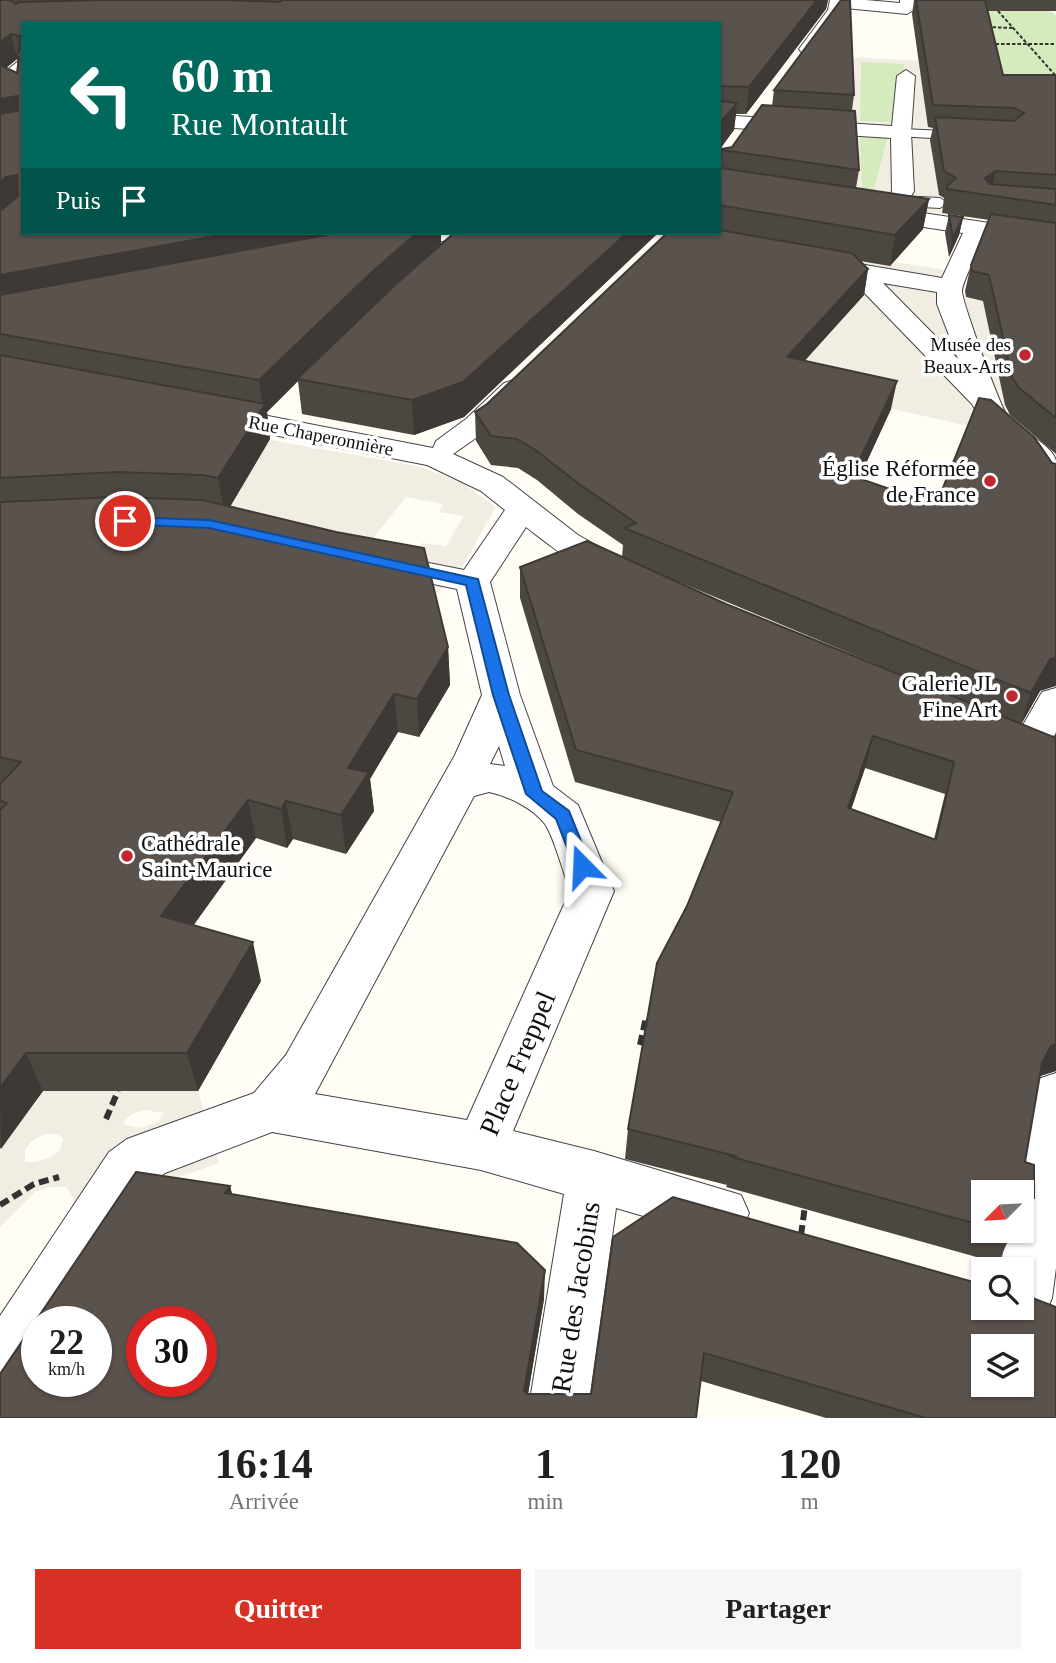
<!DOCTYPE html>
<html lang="fr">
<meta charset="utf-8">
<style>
body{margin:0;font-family:Georgia,serif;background:#f6f6f6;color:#202124;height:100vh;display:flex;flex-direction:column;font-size:26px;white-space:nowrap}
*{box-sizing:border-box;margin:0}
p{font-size:23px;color:#757577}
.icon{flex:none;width:38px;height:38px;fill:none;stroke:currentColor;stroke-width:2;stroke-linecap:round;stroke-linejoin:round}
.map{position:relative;height:1418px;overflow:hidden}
.panel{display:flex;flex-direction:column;background:#fff;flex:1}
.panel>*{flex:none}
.hud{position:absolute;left:21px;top:21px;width:700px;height:214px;border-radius:0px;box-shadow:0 2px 5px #0004;background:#00695c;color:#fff;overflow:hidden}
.needle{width:46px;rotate:246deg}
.fabs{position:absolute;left:971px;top:1180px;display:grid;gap:14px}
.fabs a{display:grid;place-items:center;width:63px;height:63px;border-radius:0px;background:#fff;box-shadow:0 2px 5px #0004;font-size:35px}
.speed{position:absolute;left:21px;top:1306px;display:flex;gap:14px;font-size:35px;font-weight:700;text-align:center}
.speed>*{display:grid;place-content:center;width:91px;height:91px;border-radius:50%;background:#fff;box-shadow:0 2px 5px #0004;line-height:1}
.speed small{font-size:18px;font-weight:400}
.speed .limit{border:10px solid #d22;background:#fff;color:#111}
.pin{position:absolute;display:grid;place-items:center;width:60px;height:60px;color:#fff;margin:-30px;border:4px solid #fff;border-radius:50%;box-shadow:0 2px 7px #0007}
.me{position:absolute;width:77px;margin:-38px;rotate:339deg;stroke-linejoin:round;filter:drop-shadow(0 0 5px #0008)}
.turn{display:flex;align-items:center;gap:24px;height:147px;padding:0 35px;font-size:32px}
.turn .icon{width:91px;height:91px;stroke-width:2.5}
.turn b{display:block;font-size:49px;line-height:60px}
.then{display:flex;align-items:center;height:66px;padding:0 35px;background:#0003;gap:14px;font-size:26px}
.eta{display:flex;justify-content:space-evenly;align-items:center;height:119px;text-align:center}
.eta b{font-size:42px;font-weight:600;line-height:49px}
.button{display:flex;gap:14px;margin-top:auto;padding:14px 35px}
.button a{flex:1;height:80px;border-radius:0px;background:#d93025;color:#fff;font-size:28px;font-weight:600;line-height:80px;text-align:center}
.button a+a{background:#f6f6f6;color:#202124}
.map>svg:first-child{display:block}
</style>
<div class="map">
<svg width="1056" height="1418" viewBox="0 0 1056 1418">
<rect width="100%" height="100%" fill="#fffdf5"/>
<!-- green -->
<g fill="#d5ebbd">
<polygon points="979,11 1050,11 1056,15 1056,97 1004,97"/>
<polygon points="861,61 905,64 892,123 859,121"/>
<polygon points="859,136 888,138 871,201 862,201"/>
</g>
<!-- plaza -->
<g fill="#f1ede2" fill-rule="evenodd">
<path d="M851 57 922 61 943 149 932 150 942 214 855 202 850 133ZM861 62 905 64 892 123 860 121ZM859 136 888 139 871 201H863Z"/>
<polygon points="857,256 934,268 965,276 957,295 989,303 1007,417 987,430 789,386 802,364 847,314"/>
<path d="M271 440 417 466 461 482 496 507 456 578 430 599 191 541ZM406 497 443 504 439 512 464 516 446 546 422 543 416 549 372 540Z"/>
<path d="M43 1091H198L219 1163 174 1179 37 1321 5 1418H0V1312L74 1208 73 1197 66 1187H50L35 1192 0 1227V1149ZM146 1110 163 1113 158 1122 140 1128 125 1125 124 1121 133 1113ZM44 1134H58L63 1139 60 1150 51 1157 36 1162H25V1150L32 1141Z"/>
</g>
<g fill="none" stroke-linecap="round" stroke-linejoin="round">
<defs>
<g id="lane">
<polygon points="901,129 968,132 975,136 968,140 896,136 894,133 896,130"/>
<polygon points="900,196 940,198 948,203 940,208 904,206 903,214 891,214 888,205 894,198"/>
</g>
<g id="street">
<polygon points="866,0 900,3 900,0 916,0 915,9 907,14 845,8 814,53 802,53 799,49 828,10 830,0"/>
<polygon points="23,61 23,76 17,81 23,84 23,97 0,87 0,76 17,62"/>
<path d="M906 70 915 76 911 133 914 191 903 210 1056 233V247L984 236C980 247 962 283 962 291 962 302 1001 409 1008 417 1019 430 1053 445 1056 461 1056 471 1056 483 1056 493L1045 491 1028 464 987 429 972 404 849 277 809 269 806 264 809 259 818 257 942 278 963 233 871 219 863 217 860 212 863 207 871 205 886 207 885 205 892 191 891 138 719 127V115L892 126 897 76ZM883 283 937 292V304L958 359Z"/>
<polygon points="415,233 461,233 457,238 389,252 381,250 377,245 381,240"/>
<path d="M514 380 524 383 528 389 524 395 486 431 453 454 503 477 578 535 631 565 636 572 631 579C599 587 551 546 526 527L490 582 520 695 553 786 578 805 614 891 513 1131 594 1151 741 1195 749 1213 741 1231 722 1239 616 1208 587 1418H527L564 1194 481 1170 272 1132 165 1173 147 1186 63 1321H37V1364L21 1390 0 1399V1316L109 1152 127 1139 254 1093 286 1055 455 755 482 695 457 589 367 570 362 563 367 556 379 553 464 570 505 510 481 491 427 465 217 424 207 421 202 415 207 409 217 406 433 448 436 441 466 419 504 383ZM499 746 505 766 490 764ZM489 792C508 796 533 808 545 824 554 837 564 875 570 891L467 1120 315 1094 474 796Z"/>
<polygon points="1056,688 1056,735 1043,738 1029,734 1023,725 1042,692"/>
<polygon points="1056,1073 1056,1268 1052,1298 1043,1318 1023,1326 1003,1318 998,1307 1022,1307 1022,1269 1000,1269 1007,1230 1022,1230 1022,1192 1013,1192 1031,1095 1038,1079"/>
</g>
</defs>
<!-- lane casing -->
<use href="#lane" stroke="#444" stroke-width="2"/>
<!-- street casing -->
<use href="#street" stroke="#444" stroke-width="2"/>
<!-- path-far1 -->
<g stroke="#333" stroke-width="2" stroke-dasharray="3.5 2" stroke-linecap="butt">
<polyline points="998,11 1056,76"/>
<polyline points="987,27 1013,28"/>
<polyline points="990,44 1056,44"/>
</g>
<!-- path -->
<g stroke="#333" stroke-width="6" stroke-dasharray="10 5" stroke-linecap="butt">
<polyline points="640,1045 646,1017 649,1019"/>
<polyline points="106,1119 118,1091"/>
<polyline points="0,1205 34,1184 59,1177"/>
<polyline points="801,1235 805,1206"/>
</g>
<!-- lane -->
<use href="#lane" fill="#fff" fill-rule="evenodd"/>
<!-- street -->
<use href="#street" fill="#fff" fill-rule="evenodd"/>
</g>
<!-- wall -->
<g fill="#4d4742" fill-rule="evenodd">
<path d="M0 0H828L826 9 746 114H736L734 130 721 148 722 149 732 147 772 106 774 90 854 95 852 110 859 170 856 188 929 199 923 229 890 266 860 261 868 269 864 295 804 361 891 409 859 478 1040 691 1021 724 1054 737 1056 732V1071L1040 1076 1025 1162 1034 1198 1022 1222V1192H984V1230H1013L998 1263 726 1187 727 1185 625 1159 628 1129 687 906 721 822 575 782 520 598V567L622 557 623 545 578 514 537 480 518 468 491 465 476 441 475 412 719 233V23L23 233H441V244L454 233H658L464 417 414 435 302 414 298 381 267 412 270 439 230 507 448 647 450 685 419 737 398 732 370 779 374 811 346 854 293 839 287 848 256 838 193 926 261 981 198 1091H43L0 1149ZM17 59 18 66 17 73 6 68ZM648 569 933 688 726 604ZM865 768 945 794 934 839 851 809Z"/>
<polygon points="914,0 1056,0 1056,11 987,11 1003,75 1056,75 1056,454 1010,415 1005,405 983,301 966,297 965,291 971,265 989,220 942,213 944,198 939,195 930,140 933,128 928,127 912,14"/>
<polygon points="949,215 963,217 959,235 949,257 945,233"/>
<polygon points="230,1186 232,1195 544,1299 528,1394 591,1394 613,1237 1056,1418 826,1418 701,1381 696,1418 0,1418"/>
</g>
<!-- shaded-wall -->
<g fill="#3f3936">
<polygon points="817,0 828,0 826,9 746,114 749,87"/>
<polygon points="11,34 17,59 0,73 0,42"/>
<polygon points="18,96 23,115 0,127 0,99"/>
<polygon points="737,103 734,130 719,149 719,124"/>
<polygon points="722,150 719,178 719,152"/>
<polygon points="996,171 990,195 985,178"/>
<polygon points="17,175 23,197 0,219 0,182 6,177"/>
<polygon points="929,199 923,229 890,266 895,235"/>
<polygon points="963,217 959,235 949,257 953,238"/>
<polygon points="232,233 400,233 0,309 0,275"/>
<polygon points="417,233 441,233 441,244 297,379 298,381 267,412 270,439 225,515 218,478 263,407 259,380 374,270"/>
<polygon points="627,233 658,233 464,417 414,435 412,400"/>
<polygon points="868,269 864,295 783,385 787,357"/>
<polygon points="897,381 891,409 847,505 852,476"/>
<polygon points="448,647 450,685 419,737 417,699"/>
<polygon points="1056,658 1056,686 1040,691 1021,725 1031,693 1050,659"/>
<polygon points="394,694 398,732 370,779 374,811 346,854 341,815 348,768"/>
<polygon points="873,736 865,768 841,840 848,808"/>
<polygon points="248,800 256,838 172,955 161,916"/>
<polygon points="286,801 293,839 287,848 281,809"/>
<polygon points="253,942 261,981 198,1091 187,1053"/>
<polygon points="1056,1044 1056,1071 1037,1077 1029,1094 1051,1046"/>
<polygon points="26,1053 43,1091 1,1149 0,1088"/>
<polygon points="230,1186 238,1216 225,1193"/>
<polygon points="545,1270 544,1299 524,1418 524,1391"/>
</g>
<!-- building -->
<g fill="#5a524d" stroke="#3f3936" stroke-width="2" fill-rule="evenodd">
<polygon points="0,0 10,0 16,4 19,2 106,0 225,0 280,2 282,0 817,0 749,87 720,86 720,101 737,103 719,124 719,136 719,23 23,23 23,233 232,233 0,275 0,211 18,196 17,175 6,177 0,182 0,114 18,111 18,96 0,99 0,65 17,73 19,58 16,55 19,52 20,36 11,34 0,42"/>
<polygon points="841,0 850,0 854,95 774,90"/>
<polygon points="916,0 985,0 1003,75 1056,75 1056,175 996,171 985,178 989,184 1056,189 1056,205 947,189 947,186 956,178 944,171 935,117 1014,121 1024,113 1014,108 933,105"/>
<polygon points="762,105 855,111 859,170 722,150 719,152 719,146 722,149 732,147"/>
<polygon points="719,166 721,168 929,199 895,235 719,205"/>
<polygon points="991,214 1056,223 1056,418 1018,387 1012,377 989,275 972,271 971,265"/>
<polygon points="949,215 963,217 953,238"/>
<polygon points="719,230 852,253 868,269 787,357 897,381 852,476 936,505 979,398 991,400 1034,437 1052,463 1056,464 1056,658 1050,659 1031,693 624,528 636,523 579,484 537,451 517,439 491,436 475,412 487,404 667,233 719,233"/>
<polygon points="337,233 417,233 374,270 259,380 0,334 0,295"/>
<polygon points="454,233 627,233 463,382 412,400 297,379 396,284"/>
<polygon points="0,355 265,404 218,478 203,475 117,472 0,478"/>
<polygon points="116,497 203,500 336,532 424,548 448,647 417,699 394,694 348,768 369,772 341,815 286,801 281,809 248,800 161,916 253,942 187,1053 26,1053 0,1088 0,810 7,803 0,801 0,784 21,762 0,757 0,502"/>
<path d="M587 541 726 604 1056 738V1044L1051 1046 1042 1063 1025 1162 1034 1165V1198H1022V1192H984V1226L732 1157 735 1156 628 1129 657 963 687 906 733 792 576 750 520 567ZM873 736 954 762 936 840 848 808Z"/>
<path d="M136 1172 230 1186 225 1193 517 1243 545 1270 524 1391 527 1394H591L613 1237 673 1197 984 1285V1307H1022V1294L1056 1307V1418H926L704 1353 696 1418H0V1374ZM37 1321H96V1381H37ZM142 1321H201V1381H142ZM984 1346H1022V1384H984Z"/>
<polygon points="1000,1230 1013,1230 1012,1234"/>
</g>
<!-- route -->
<polygon fill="#1a73e8" stroke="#114b97" stroke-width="2" points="125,517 209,520 478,579 509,695 542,791 569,811 591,866 588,871 576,871 556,819 526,794 493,695 466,585 209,528 120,524 118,521"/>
<!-- markers -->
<g fill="#c4262e" stroke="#fff" stroke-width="2.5">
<circle cx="1025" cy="355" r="7"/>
<circle cx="990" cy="481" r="7"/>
<circle cx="1012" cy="696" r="7"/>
<circle cx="127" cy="856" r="7"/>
</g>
<g text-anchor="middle" stroke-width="7" stroke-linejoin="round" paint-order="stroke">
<!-- far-poi labels -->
<g font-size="19" fill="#111" stroke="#fff" text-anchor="end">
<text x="1011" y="351">Musée des<tspan x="1011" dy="22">Beaux-Arts</tspan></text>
</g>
<!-- far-street labels -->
<g font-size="19" fill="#111" stroke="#fff">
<text transform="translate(321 435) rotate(11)" y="7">Rue Chaperonnière</text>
</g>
<!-- poi labels -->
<g font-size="23" fill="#111" stroke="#fff" text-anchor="end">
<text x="976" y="476">Église Réformée<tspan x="976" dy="26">de France</tspan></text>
<text x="998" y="691">Galerie JL<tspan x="998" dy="26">Fine Art</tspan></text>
<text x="141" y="851" text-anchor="start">Cathédrale<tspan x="141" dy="26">Saint-Maurice</tspan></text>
</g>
<!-- near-street labels -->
<g font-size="28" fill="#111" stroke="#fff">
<text transform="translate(517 1063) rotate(-67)" y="10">Place Freppel</text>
<text transform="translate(575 1297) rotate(-81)" y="10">Rue des Jacobins</text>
</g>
</g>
</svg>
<div class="fabs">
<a><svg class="needle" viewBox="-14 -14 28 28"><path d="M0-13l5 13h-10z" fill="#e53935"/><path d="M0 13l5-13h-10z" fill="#757577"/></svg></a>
<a><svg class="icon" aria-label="search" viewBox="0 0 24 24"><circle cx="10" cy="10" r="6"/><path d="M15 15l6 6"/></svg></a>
<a><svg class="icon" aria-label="layers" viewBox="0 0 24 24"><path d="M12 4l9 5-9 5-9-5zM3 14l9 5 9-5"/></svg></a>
</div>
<div class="speed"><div>22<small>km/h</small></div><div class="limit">30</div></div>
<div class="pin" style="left:125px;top:521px;background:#d93025"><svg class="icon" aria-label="arrive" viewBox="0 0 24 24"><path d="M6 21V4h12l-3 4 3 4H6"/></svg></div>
<svg class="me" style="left:582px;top:866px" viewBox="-20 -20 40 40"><path d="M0-17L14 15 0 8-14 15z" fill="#1a73e8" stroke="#fff" stroke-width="4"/></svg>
<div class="hud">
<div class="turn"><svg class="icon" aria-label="left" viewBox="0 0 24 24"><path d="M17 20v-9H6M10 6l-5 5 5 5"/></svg><div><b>60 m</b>Rue Montault</div></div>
<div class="then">Puis<svg class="icon" aria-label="arrive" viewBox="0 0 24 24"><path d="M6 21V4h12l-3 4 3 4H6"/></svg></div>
</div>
</div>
<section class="panel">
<div class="eta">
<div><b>16:14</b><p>Arrivée</p></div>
<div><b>1</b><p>min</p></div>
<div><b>120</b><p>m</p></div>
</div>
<div class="button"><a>Quitter</a><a>Partager</a></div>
</section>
